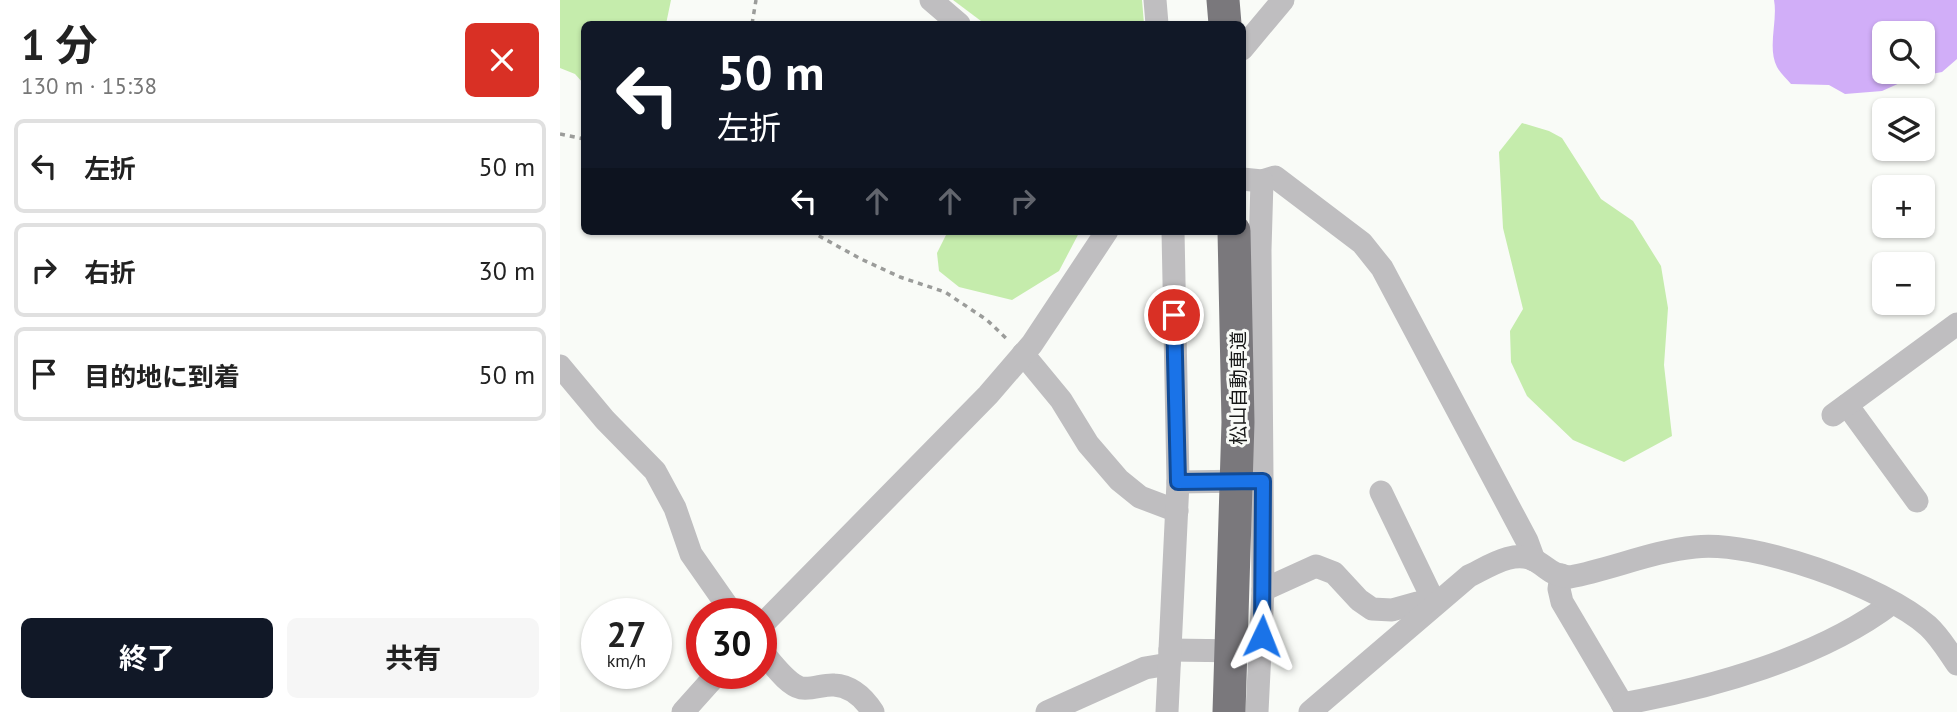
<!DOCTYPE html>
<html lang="ja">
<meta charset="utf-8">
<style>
body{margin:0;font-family:"PT Sans","Noto Sans JP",sans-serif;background:#f6f6f6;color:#222;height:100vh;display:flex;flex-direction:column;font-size:26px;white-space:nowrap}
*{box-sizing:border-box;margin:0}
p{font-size:23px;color:#767676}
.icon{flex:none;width:38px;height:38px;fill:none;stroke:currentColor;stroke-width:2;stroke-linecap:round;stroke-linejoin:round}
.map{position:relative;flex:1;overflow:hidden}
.sheet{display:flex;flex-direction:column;background:#fff;width:560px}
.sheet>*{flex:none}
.hud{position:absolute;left:21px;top:21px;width:665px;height:214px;border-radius:10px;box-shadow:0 2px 5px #0004;background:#111827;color:#fff;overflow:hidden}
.tools{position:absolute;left:1312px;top:21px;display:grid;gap:14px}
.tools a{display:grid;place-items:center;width:63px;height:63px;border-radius:10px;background:#fff;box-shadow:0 2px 5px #0004;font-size:35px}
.speed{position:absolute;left:21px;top:598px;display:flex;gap:14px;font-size:35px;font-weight:700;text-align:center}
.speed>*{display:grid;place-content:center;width:91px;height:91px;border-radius:50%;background:#fff;box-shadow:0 2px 5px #0004;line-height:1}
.speed small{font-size:18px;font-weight:400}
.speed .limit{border:10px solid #d22;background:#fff;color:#111}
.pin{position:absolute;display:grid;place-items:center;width:60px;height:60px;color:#fff;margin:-30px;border:4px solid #fff;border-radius:50%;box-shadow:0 2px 7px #0007}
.me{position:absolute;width:77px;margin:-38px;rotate:2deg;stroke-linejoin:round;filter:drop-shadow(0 0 5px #0008)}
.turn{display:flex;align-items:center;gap:24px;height:147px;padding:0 21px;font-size:32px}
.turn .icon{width:91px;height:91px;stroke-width:2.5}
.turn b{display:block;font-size:49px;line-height:60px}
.lanes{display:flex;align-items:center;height:66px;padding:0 21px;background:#0003;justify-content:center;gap:35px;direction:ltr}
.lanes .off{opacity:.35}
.round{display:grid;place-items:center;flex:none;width:74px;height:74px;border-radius:10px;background:#f6f6f6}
.overview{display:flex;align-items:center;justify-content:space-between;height:119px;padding:0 21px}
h1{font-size:42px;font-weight:700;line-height:52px}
.cta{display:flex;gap:14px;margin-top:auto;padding:14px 21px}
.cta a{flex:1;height:80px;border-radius:10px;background:#111827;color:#fff;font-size:28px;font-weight:700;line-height:80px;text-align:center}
.cta a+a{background:#f6f6f6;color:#222}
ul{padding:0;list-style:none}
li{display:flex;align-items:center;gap:21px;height:94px;margin:0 14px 10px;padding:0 7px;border:4px solid #e0e0e0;border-radius:10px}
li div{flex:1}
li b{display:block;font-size:26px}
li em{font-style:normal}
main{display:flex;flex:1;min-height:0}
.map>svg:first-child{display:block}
</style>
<main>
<section class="sheet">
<div class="overview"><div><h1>1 分</h1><p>130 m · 15:38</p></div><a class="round" style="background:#d93025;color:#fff"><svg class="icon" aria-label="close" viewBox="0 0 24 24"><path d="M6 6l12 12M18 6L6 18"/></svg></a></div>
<ul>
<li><svg class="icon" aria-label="left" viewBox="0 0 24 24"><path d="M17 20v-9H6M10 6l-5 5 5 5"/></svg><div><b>左折</b></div><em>50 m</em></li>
<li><svg class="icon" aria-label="right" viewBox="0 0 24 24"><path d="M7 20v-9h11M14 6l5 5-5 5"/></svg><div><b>右折</b></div><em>30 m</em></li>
<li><svg class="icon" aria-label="arrive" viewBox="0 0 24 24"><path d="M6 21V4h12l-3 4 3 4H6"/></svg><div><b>目的地に到着</b></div><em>50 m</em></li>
</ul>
<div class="cta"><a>終了</a><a>共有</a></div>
</section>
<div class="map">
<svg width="1397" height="712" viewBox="0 0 1397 712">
<rect width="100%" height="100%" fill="#f9fbf7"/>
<!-- green -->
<g fill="#c5ecac">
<polygon points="0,0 111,0 106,24 24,24 24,84 15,74 0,68"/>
<polygon points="393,0 582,0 584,24 425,24"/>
<polygon points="962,123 989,131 1002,138 1041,199 1073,221 1101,266 1108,308 1104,365 1112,436 1064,462 1013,440 967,396 951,362 950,331 963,309 943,228 939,152"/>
<polygon points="388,231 520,231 499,271 452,300 399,287 379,271 377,253"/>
</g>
<!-- water -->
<path fill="#d1aef8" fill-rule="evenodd" d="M1214 0H1397V59L1382 72 1351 78 1322 91 1285 94 1269 85 1231 84C1227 79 1220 73 1217 67 1207 47 1218 21 1214 0ZM1325 33H1363V72H1325Z"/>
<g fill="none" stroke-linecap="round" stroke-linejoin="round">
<!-- path -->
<g stroke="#9b9c9a" stroke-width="3.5" stroke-dasharray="5 5" stroke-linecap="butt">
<polyline points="192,24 196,0"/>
<polyline points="0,134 24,139"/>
<polyline points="250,231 301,259 340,277 385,292 427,320 449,341"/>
</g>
<!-- minor -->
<g stroke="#bfbec0" stroke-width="23">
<polyline points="371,0 399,24"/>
<polyline points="595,0 597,24"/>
<polyline points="682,49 723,0"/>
<polyline points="682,179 702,181 715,177 802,243 822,268 967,541 974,560"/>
<polyline points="463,354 501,400 528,444 559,480 580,497 617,511"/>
<polyline points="0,366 45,420 95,471 115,508 131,554 173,614"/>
<polyline points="1287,405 1357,501"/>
<polyline points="1273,415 1397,324"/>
<polyline points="618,482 688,481"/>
<polyline points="1001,575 999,589 1002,602 1067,712"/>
<polyline points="703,590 756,566 774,573 799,600 812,609 832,610 857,603 875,604 821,492"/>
<polyline points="201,626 428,395 472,344 547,231"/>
<polyline points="610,650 684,651"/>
<path d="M201 651C212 662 226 684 241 688 252 690 264 684 274 685 292 686 304 698 313 712"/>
<path d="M1062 704C1150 688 1260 658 1332 603"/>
<polyline points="123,712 157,674"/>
<polyline points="487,712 585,668 609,664"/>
<polyline points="607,712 618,482 613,231"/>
<polyline points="697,712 703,590 700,250 702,181"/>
<path d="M750 712 909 576C928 567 955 548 976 561 992 571 990 574 1010 577 1052 569 1093 551 1135 547 1195 540 1322 586 1368 626 1380 637 1388 651 1397 664"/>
</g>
<!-- highway -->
<polyline stroke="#7a787c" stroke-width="33" points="663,0 665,24"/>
<!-- highway-bridge -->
<polyline stroke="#7a787c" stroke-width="33" points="669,712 678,422 674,231"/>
</g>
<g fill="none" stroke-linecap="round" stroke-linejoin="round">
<defs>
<polyline id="route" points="614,315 618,482 703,481 702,636"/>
</defs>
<!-- route casing -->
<use href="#route" stroke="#114b97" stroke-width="18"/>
<!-- route -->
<use href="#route" stroke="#1a73e8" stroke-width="12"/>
</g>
<g text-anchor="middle" stroke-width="6" stroke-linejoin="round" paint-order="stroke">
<!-- street labels -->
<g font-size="19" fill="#171817" stroke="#f9fbf7">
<text transform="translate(678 388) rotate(-90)" y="7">松山自動車道</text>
</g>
</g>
</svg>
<div class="tools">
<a><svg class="icon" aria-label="search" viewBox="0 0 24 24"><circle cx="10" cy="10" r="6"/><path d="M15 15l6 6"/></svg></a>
<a><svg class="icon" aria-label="layers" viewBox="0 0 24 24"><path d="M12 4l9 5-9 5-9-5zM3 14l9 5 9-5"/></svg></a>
<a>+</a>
<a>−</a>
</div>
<div class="speed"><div>27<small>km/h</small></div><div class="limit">30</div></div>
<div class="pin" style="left:614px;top:315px;background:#d93025"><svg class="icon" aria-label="arrive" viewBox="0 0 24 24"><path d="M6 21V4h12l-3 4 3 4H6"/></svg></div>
<svg class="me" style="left:702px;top:636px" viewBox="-20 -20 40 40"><path d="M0-17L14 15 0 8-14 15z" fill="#1a73e8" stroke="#fff" stroke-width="4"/></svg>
<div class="hud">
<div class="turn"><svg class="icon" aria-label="left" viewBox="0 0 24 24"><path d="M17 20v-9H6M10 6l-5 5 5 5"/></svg><div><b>50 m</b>左折</div></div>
<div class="lanes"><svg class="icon" aria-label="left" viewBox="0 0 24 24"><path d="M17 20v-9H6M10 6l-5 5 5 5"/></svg><svg class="icon off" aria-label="ahead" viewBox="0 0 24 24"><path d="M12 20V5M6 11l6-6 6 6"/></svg><svg class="icon off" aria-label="ahead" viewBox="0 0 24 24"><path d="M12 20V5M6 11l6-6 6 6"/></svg><svg class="icon off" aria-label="right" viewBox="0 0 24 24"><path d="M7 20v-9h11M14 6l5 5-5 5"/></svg></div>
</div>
</div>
</main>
